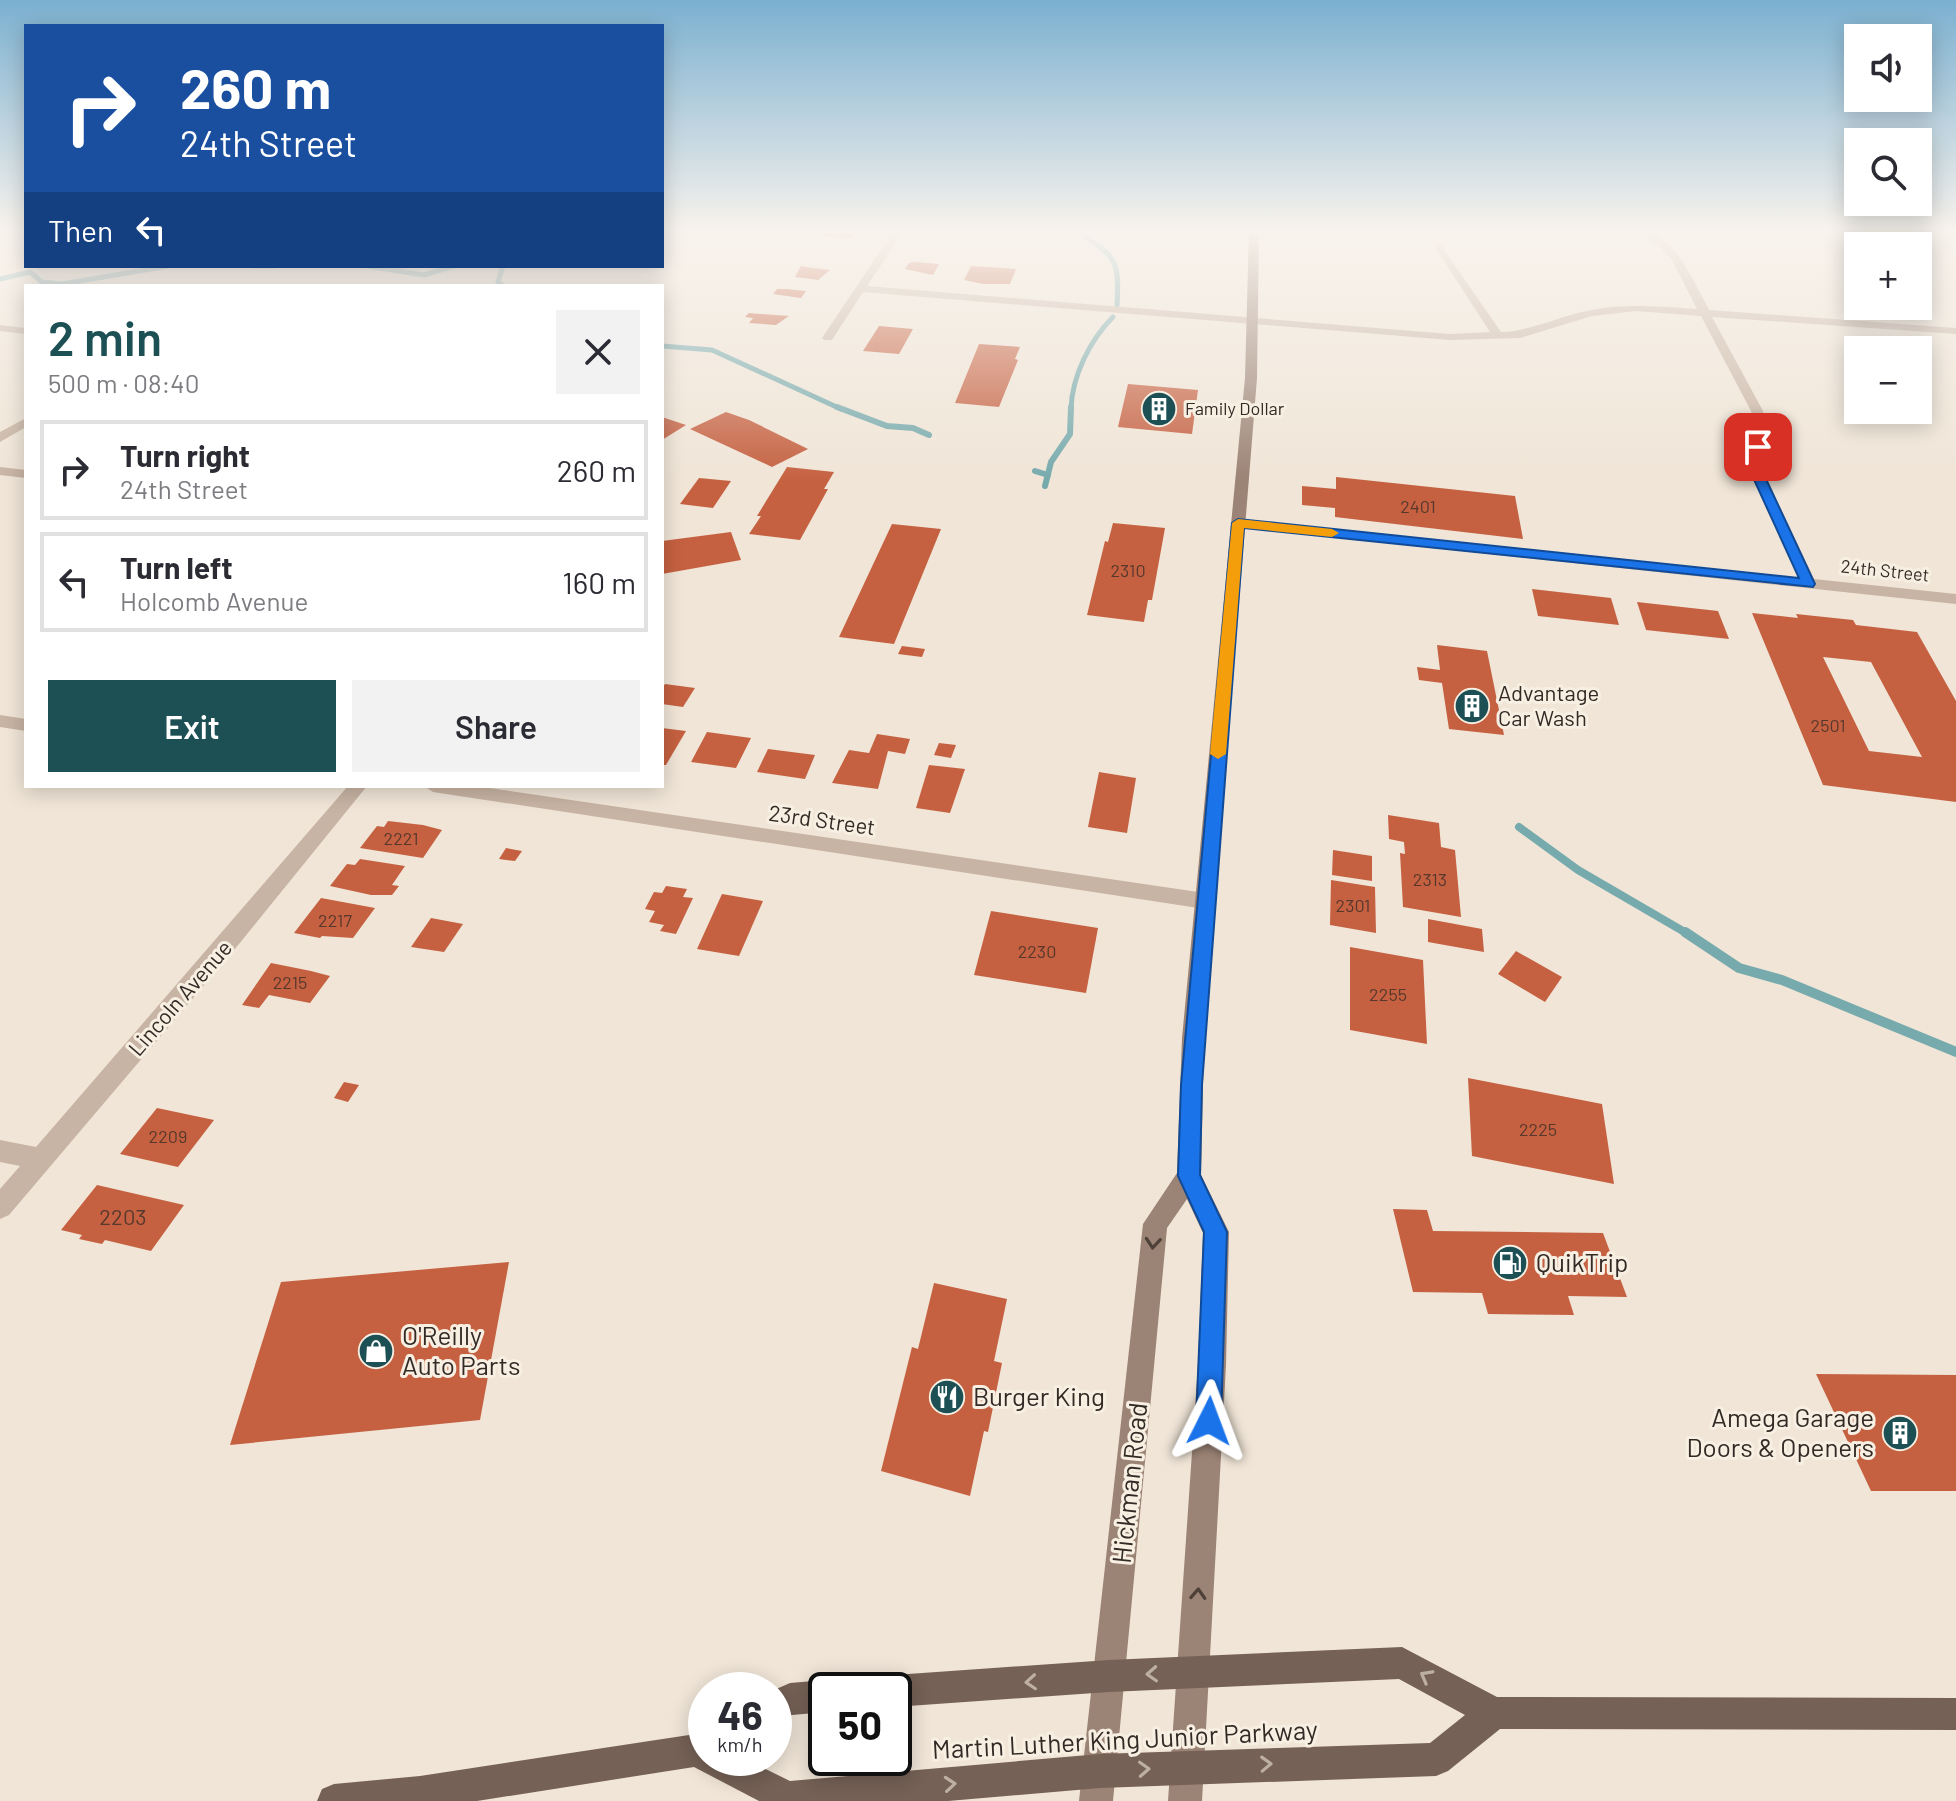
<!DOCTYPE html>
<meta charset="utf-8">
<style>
body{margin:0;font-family:Barlow,sans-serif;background:#f2f2f3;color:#2b2b33;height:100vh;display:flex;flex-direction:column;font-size:30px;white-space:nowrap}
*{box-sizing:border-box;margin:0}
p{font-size:26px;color:#7c7c81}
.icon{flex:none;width:44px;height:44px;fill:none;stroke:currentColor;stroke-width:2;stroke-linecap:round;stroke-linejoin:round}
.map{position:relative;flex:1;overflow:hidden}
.sheet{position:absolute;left:24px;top:284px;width:640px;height:504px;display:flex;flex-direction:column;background:#fff;border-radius:0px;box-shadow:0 4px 20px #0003}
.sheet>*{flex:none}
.guide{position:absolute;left:24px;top:24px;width:640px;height:244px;border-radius:0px;box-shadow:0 4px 20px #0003;background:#1a4fa0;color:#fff;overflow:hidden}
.controls{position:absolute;left:1844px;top:24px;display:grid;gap:16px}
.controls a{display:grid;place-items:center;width:88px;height:88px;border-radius:0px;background:#fff;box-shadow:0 4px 20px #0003;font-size:40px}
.speed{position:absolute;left:688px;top:1672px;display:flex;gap:16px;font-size:40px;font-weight:700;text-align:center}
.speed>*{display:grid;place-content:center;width:104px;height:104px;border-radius:50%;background:#fff;box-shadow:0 4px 20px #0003;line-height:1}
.speed small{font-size:20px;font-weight:400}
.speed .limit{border:4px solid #111;border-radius:12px;background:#fff;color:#111}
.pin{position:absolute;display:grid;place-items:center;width:68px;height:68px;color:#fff;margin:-34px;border-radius:16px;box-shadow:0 4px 12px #0006}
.me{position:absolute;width:88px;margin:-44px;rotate:3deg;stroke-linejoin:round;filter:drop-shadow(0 0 6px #0008)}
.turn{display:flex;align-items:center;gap:28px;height:168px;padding:0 24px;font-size:36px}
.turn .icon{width:104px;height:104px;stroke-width:2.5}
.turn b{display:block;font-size:56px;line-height:68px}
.then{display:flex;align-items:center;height:76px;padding:0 24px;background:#0003;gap:16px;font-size:30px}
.round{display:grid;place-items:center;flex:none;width:84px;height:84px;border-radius:0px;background:#f2f2f3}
.head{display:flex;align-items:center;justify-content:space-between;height:136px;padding:0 24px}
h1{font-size:48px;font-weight:600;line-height:60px;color:#1c5054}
.button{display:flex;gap:16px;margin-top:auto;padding:16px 24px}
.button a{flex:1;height:92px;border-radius:0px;background:#1c5054;color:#fff;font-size:32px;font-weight:600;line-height:92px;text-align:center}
.button a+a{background:#f2f2f3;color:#2b2b33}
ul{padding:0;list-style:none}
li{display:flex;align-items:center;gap:24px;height:100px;margin:0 16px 12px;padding:0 8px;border:4px solid #e1e1e2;border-radius:0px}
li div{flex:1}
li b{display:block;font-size:30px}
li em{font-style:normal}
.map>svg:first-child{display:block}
</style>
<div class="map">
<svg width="1956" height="1801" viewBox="0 0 1956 1801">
<rect width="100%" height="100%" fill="#f0e5d7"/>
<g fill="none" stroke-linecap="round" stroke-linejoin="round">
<!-- stream-far3 -->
<g stroke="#77aaad" stroke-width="5">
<path d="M1076 229C1114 259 1120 254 1117 305"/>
<polyline points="253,266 275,266"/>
<polyline points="367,266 424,275 454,266"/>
<polyline points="503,266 498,282 503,286"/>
<polyline points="0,279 30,272 42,282 62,284 168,266"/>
<polyline points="662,346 712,350 841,409"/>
<path d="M1071 409C1072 376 1090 340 1113 317"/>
</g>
<!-- stream-far2 -->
<g stroke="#77aaad" stroke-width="6">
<polyline points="837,407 887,426 913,428 929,435"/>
<polyline points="1035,471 1048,475"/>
<polyline points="1045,486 1051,462 1070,434 1071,407"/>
</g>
<!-- stream-far1 -->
<polyline stroke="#77aaad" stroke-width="8" points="1519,827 1578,870 1688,934"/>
<!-- stream -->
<polyline stroke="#77aaad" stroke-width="10" points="1685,932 1739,968 1782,980 1956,1052"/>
</g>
<!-- building -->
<g fill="#c56141" fill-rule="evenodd">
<polygon points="833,229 854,230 852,233 857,233 850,239 821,236"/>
<polygon points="909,263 914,262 939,264 933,275 905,269"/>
<polygon points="801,266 813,268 830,270 818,280 795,277"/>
<polygon points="971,266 1016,269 1010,284 983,284 964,280"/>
<polygon points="777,289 787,289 806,291 801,298 773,294"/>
<polygon points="749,313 789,316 776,325 749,323 753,318 745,317"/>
<polygon points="879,326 913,329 899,354 863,351"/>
<polygon points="979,344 1020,347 1015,359 1018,360 999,407 955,403"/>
<polygon points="1128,384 1198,390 1192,434 1118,427"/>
<polygon points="726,412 749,420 808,449 772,467 690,429"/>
<polygon points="662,417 686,425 662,440"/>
<polygon points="787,467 834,472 824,489 828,489 800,540 749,534 761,516 757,516"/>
<polygon points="1336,477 1515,496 1523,539 1335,517 1335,508 1302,505 1302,486 1336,489"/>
<polygon points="699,478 731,481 713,508 680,504"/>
<polygon points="1113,523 1165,528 1152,600 1148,600 1144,622 1087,615 1105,541 1108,542"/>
<polygon points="892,524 941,529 894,644 839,637"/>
<polygon points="731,532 741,560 662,574 662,541"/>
<polygon points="1532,589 1611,598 1619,625 1538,616"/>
<polygon points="1637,602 1718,611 1729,639 1646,630"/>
<path d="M1752 613 1798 618 1796 614 1853 620 1856 625 1917 632 1956 701V802L1823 785ZM1823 657 1871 662 1922 757 1869 751Z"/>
<polygon points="1437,645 1487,651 1504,735 1449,729 1442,683 1419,680 1417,667 1440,670"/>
<polygon points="902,646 925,649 922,657 898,654"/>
<polygon points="665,684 695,688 683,707 662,704 662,689"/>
<polygon points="662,728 686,731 666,765 662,765"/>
<polygon points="707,732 751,738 736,768 691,762"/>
<polygon points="877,734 910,739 905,754 888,751 878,789 832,783 849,750 869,753"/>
<polygon points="939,743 956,745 951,758 934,755"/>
<polygon points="768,749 815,755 805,779 757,772"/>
<polygon points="929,765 965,769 950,813 916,808"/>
<polygon points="1099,772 1136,778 1127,833 1088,827"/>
<polygon points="1388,815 1439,823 1441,847 1455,850 1461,917 1403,907 1400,853 1405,854 1404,842 1389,839"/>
<polygon points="388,821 423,825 442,830 423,858 360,848 377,826 384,827"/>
<polygon points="506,848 522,851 515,861 499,859"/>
<polygon points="1333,850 1372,856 1372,881 1332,875"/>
<polygon points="360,859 405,866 392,885 399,886 392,895 371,895 330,886 347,864 355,865"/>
<polygon points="1331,880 1375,887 1376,933 1330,925"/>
<polygon points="666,886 687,889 683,897 693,898 676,934 660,931 664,925 649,922 655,911 645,909 654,892 662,893"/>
<polygon points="722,894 763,901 739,956 697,949"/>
<polygon points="321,898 375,908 353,938 322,936 320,938 294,933"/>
<polygon points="991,911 1098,928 1086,993 974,975"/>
<polygon points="431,918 463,924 444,952 411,947"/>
<polygon points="1428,919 1482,929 1484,952 1428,942"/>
<polygon points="1350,947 1423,960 1427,1044 1350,1030"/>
<polygon points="1516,951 1562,977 1545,1002 1498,974"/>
<polygon points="271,963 311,971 330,976 310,1003 269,995 259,1008 242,1005"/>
<polygon points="1468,1078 1602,1104 1614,1184 1472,1156"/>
<polygon points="344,1082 359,1085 348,1102 334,1098"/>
<polygon points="157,1108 214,1120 178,1167 120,1154"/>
<polygon points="97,1185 184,1205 151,1251 105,1240 102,1244 79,1239 82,1235 61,1230"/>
<polygon points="1393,1209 1427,1210 1433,1231 1603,1233 1627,1297 1568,1296 1574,1315 1488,1314 1482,1293 1413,1292"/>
<polygon points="509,1262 480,1420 230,1445 281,1282"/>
<polygon points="934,1283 1007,1299 994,1361 1002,1363 988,1432 984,1431 970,1496 881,1471 912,1347 918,1349"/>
<polygon points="1816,1374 1956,1375 1956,1491 1871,1491"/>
</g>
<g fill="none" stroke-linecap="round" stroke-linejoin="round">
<!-- minor -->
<g fill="#c8b4a4" fill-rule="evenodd">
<path d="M895 229H905L867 286 1450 334 1490 332 1435 247 1440 244 1501 332C1533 331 1561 315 1592 310 1627 303 1662 307 1697 309L1672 260 1659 246 1631 229C1673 227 1692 279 1709 310L1956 328V334L1712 317 1763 411 1770 432 1759 462 1814 579 1956 594V604L1238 527 1231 523 1238 519 1799 578 1745 462 1758 432 1751 411 1701 316 1636 311 1592 316 1520 338 1450 340 863 292 832 340H824L822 338Z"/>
<polygon points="1848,229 1863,229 1858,232"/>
<polygon points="0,325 26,328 26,334 0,331"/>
<polygon points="26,418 26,427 0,442 0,432"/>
<polygon points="0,467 26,470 26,478 0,475"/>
<polygon points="0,715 26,719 26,731 0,727"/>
<polygon points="348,786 367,786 239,944 9,1215 0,1219 0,1189 20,1166 0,1162 0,1140 36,1147"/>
<polygon points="424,786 476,786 1205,893 1212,896 1215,901 1212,906 1205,909 433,792"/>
</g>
<!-- secondary -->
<polygon fill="#9b8375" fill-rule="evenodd" points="1249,229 1259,229 1257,378 1204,1038 1201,1175 1229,1232 1226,1365 1202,1801 1168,1801 1198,1365 1203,1233 1187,1199 1167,1228 1113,1801 1079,1801 1143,1224 1177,1173 1182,1038 1245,378"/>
<!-- primary -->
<g fill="#756156" fill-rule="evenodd">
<polygon points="1402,1647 1497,1697 1956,1698 1956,1730 1500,1729 1448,1771 1436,1776 1100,1788 948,1801 759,1801 694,1767 477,1801 317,1801 322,1789 334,1784 420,1776 689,1735 706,1728 706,1758 743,1758 790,1781 1100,1754 1430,1743 1465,1715 1399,1679 1109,1692 894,1707 894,1690 878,1690 883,1680 894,1675 1109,1660"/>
<polygon points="826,1680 837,1685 840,1690 826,1690 826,1712 792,1715 774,1723 774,1690 790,1683"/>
</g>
</g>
<!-- one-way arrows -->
<defs><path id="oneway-chevron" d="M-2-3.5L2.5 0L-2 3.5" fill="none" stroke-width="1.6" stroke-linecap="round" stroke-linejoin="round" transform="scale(2)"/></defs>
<g stroke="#4d4039">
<use href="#oneway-chevron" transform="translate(1153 1243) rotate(95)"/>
<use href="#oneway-chevron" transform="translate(1198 1594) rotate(-87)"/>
</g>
<g stroke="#bdafa4">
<use href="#oneway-chevron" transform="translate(1152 1674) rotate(177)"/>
<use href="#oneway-chevron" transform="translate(1426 1676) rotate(-151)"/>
<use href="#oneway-chevron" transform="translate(1031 1682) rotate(176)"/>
<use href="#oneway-chevron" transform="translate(1266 1764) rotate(-2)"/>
<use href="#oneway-chevron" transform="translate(1144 1769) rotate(-3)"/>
<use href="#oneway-chevron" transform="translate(950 1784) rotate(-5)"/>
</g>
<!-- sky -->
<linearGradient id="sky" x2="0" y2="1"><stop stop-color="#7bb0d0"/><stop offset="0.48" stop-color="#f8f3ed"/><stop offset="1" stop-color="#f8f3ed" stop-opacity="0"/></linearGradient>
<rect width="1956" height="481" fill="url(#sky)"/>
<!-- route -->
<polygon fill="#1a73e8" stroke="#114b97" stroke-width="2" points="1754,444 1764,447 1758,462 1815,584 1813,587 1244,528 1202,1085 1200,1175 1227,1232 1221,1421 1218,1430 1209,1434 1200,1430 1196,1421 1204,1232 1178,1176 1181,1085 1232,523 1238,519 1799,578 1746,462"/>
<!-- slow -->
<polygon fill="#f59e0b" points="1238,519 1332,529 1339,533 1332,537 1244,528 1226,754 1218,759 1210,754 1232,523"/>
<!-- icons -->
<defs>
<symbol id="building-disc" viewBox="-11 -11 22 22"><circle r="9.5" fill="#1c5054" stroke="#f8efe3"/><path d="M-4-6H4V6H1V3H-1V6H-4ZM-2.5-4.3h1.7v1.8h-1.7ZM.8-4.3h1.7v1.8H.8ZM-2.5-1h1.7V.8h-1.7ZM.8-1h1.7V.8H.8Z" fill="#fff"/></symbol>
<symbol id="fuel-disc" viewBox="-11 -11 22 22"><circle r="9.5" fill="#1c5054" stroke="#f8efe3"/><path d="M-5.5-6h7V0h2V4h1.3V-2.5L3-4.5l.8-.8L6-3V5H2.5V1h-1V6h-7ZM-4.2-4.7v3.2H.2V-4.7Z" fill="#fff"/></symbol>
<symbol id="shop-disc" viewBox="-11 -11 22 22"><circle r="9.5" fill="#1c5054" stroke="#f8efe3"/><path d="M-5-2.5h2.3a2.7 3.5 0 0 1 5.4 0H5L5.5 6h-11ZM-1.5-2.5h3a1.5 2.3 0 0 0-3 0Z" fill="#fff"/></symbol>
<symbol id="restaurant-disc" viewBox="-11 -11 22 22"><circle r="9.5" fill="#1c5054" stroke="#f8efe3"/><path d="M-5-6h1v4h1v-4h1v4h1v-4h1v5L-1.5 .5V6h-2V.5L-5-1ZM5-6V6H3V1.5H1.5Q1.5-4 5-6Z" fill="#fff"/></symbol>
</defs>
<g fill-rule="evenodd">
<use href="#building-disc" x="1139" y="389" width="40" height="40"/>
<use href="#building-disc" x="1452" y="686" width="40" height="40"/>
<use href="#fuel-disc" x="1490" y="1243" width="40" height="40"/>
<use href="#shop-disc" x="356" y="1331" width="40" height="40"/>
<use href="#restaurant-disc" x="927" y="1377" width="40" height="40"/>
<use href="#building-disc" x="1880" y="1413" width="40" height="40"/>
</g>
<g text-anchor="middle" stroke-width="6" stroke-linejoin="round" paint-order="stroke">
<!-- far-poi labels -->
<g font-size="18" fill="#332a25" stroke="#f8efe3" text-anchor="start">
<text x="1185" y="415">Family Dollar</text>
</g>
<!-- number labels -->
<g font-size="18" fill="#58382c">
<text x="1418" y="513">2401</text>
<text x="1128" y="577">2310</text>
<text x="1828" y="732">2501</text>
<text x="401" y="845">2221</text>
<text x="1430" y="886">2313</text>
<text x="1353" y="912">2301</text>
<text x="335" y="927">2217</text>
<text x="1037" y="958">2230</text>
<text x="290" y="989">2215</text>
<text x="1388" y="1001">2255</text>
<text x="1538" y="1136">2225</text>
<text x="168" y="1143">2209</text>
</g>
<!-- far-street labels -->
<g font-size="18" fill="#332a25" stroke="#f8efe3">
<text transform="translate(1885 571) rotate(6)" y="6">24th Street</text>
</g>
<!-- poi labels -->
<g font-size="22" fill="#332a25" stroke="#f8efe3" text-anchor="start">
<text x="1498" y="701">Advantage<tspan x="1498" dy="25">Car Wash</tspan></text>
</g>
<!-- street labels -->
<g font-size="22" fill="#332a25" stroke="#f8efe3">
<text transform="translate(822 820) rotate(8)" y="8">23rd Street</text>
<text transform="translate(180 998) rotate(-49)" y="8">Lincoln Avenue</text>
</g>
<!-- near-number labels -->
<g font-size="22" fill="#58382c">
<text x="123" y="1225">2203</text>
</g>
<!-- near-poi labels -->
<g font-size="26" fill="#332a25" stroke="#f8efe3" text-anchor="start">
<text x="1536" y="1272">QuikTrip</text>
<text x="402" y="1345">O'Reilly<tspan x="402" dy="30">Auto Parts</tspan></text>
<text x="973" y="1406">Burger King</text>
<text x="1874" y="1427" text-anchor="end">Amega Garage<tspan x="1874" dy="30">Doors &amp; Openers</tspan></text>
</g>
<!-- near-street labels -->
<g font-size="26" fill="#332a25" stroke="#f8efe3">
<text transform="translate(1130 1483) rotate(-84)" y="9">Hickman Road</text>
<text transform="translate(1125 1740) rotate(-3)" y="9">Martin Luther King Junior Parkway</text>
</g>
</g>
</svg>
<div class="controls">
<a><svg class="icon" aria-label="sound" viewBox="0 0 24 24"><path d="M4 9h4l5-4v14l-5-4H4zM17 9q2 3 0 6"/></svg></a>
<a><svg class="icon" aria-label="search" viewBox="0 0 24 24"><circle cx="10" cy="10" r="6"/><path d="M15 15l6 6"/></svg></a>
<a>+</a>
<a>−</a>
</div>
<div class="speed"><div>46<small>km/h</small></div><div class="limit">50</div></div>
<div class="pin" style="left:1758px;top:447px;background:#d93025"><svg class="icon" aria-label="arrive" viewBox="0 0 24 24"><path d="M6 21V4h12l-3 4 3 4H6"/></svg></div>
<svg class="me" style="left:1209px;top:1421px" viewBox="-20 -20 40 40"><path d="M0-17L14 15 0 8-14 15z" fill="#1a73e8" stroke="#fff" stroke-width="4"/></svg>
<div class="guide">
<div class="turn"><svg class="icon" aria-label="right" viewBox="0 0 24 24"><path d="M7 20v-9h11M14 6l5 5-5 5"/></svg><div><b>260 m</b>24th Street</div></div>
<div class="then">Then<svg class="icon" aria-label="left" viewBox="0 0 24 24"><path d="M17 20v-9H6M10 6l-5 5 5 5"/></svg></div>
</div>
<section class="sheet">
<div class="head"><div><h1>2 min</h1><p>500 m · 08:40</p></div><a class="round"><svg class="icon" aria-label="close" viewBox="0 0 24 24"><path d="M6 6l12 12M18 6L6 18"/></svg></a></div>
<ul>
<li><svg class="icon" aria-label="right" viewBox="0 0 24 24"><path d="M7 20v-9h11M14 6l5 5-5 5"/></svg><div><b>Turn right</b><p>24th Street</p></div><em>260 m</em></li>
<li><svg class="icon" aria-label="left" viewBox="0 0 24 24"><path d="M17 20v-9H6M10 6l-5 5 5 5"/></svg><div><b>Turn left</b><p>Holcomb Avenue</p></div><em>160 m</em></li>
</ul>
<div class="button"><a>Exit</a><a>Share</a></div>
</section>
</div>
